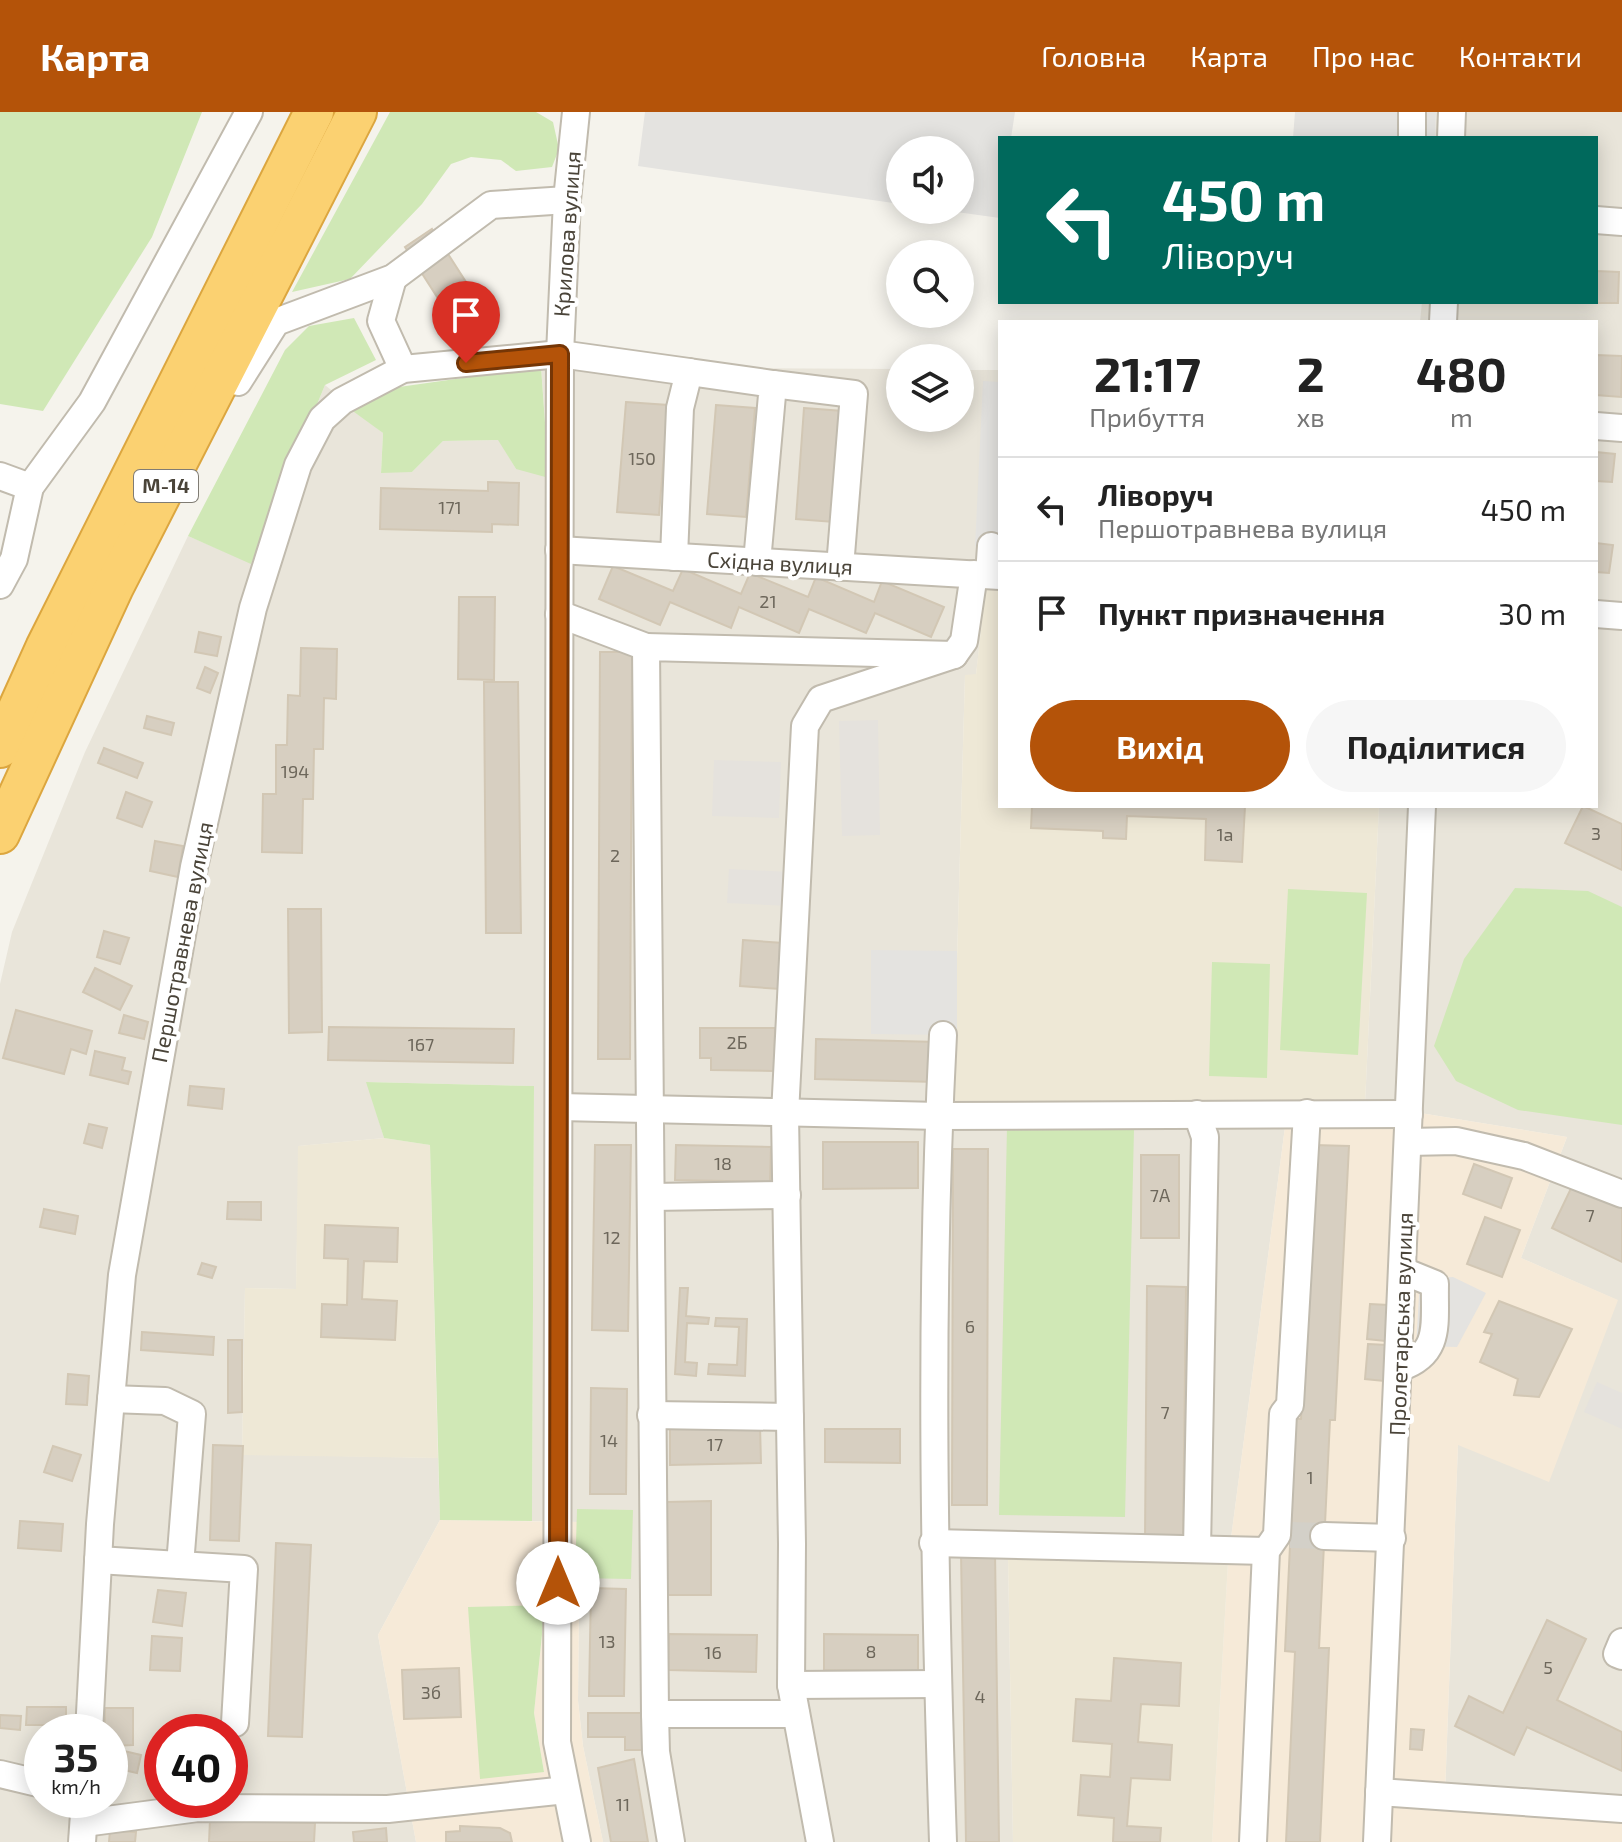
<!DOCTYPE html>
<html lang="uk">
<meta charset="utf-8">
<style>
body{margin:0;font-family:"Exo 2",sans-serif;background:#f6f6f6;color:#222;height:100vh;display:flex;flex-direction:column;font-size:30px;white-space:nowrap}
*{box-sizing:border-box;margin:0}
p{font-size:26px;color:#767676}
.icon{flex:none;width:44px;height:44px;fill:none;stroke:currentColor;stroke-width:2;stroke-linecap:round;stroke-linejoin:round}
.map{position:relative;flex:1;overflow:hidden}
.drawer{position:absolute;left:998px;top:208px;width:600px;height:488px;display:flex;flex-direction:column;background:#fff;border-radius:0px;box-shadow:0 4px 20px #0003}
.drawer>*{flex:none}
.banner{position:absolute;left:998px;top:24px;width:600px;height:168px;border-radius:0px;box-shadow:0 4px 20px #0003;background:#00695c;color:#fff;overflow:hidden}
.controls{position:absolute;left:886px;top:24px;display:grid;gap:16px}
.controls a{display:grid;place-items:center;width:88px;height:88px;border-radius:50%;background:#fff;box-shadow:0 4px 20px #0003;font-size:40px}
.speed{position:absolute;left:24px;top:1602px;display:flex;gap:16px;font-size:40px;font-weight:700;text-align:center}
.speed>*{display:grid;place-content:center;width:104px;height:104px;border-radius:50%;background:#fff;box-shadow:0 4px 20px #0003;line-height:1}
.speed small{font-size:20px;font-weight:400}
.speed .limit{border:12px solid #d22;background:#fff;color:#111}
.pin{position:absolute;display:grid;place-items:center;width:68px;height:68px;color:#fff;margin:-82px -34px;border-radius:50% 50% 50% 0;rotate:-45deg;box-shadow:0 0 8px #0007}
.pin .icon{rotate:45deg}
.me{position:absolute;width:88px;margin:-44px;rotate:0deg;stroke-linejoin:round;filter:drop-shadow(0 0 6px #0008)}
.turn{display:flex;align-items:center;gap:28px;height:168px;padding:0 32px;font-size:36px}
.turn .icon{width:104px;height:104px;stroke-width:2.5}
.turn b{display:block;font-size:56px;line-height:68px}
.eta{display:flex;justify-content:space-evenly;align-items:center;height:136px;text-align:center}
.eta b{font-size:48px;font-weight:700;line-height:56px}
.primary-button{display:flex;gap:16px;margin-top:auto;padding:16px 32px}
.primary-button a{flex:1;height:92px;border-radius:48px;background:#b45309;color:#fff;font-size:32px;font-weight:700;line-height:92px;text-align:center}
.primary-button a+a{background:#f6f6f6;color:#222}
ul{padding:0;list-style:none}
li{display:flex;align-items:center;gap:24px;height:104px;padding:0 32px;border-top:2px solid #e0e0e0}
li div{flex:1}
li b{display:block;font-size:30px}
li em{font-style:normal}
header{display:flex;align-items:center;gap:48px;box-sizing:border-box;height:112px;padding:0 40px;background:#b45309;color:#fff}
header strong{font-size:38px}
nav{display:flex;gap:44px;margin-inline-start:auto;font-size:28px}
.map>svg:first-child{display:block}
</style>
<header>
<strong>Карта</strong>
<nav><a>Головна</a><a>Карта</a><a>Про нас</a><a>Контакти</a></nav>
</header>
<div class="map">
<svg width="1622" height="1730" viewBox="0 0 1622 1730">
<rect width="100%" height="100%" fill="#f5f3ec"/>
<!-- residential -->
<g fill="#e9e5da" fill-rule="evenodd">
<polygon points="1436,0 1622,0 1622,1697 1445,1683 1458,1333 1617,1188 1521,1146 1567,1025 1365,992 1379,694 1596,694 1596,210 1420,210 1422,190 1596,190 1596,26 1435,26"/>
<path d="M541 255 900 257V306H960V258H1000V474H986L976 563H965L953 989 1288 992 1228 1449 1008 1446 1013 1730H603L583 1634 578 1589 580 1410 532 1409 534 974 367 970 384 1026 299 1034 296 1177 245 1176 242 1342 438 1346 440 1408 378 1523 416 1730H0V872L12 820 85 640 188 424 251 451 325 273 383 321 381 360H412L443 329 499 328 516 357 547 333ZM42 1620H110V1688H42ZM162 1620H230V1688H162Z"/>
</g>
<!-- commercial -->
<g fill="#f6ead8" fill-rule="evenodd">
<polygon points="1288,992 1365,992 1567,1025 1521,1146 1618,1188 1549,1370 1458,1333 1445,1682 1622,1697 1622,1730 1212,1730 1228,1449"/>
<path d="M440 1408 580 1410 578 1589 583 1634 603 1730H416L378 1523ZM545 1493 534 1601 544 1660 468 1496Z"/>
</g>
<!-- industrial -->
<g fill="#e5e2dd">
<polygon points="878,608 880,723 842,724 839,609"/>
<polygon points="714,648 781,650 779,706 712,704"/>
<polygon points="729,757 790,760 789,794 727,791"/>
<polygon points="1597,1270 1622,1281 1622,1317 1584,1300"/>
</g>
<!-- education -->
<g fill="#eee8d6">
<polygon points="986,473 1000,474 1000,694 1379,694 1365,992 953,990 965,563 976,562"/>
<polygon points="384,1026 430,1033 438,1346 242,1343 245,1176 296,1177 298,1034"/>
<polygon points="1008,1445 1228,1449 1212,1730 1013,1730"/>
</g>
<!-- green -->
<g fill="#d0e8b6">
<polygon points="0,0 202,0 152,125 43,299 0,292"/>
<polygon points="390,0 536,0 553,10 559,37 552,55 516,59 501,48 471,45 451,52 422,92 350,167 292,180"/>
<polygon points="354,206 376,248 325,273 251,452 188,424 285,238 309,214"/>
<polygon points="541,255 549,366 516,357 498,328 443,329 412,360 381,361 383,321 350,297 399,275"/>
<polygon points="1515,776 1588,779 1622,795 1622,1013 1518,998 1456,969 1434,934 1464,847"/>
<polygon points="1288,777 1367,781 1358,943 1280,938"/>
<polygon points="1212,850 1270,852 1267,966 1209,964"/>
<polygon points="366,970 534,974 532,1409 440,1408 430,1033 384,1026"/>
<polygon points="1007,1015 1134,1017 1125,1405 999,1403"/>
<polygon points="577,1397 633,1398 631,1467 575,1466"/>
<polygon points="545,1493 534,1601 544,1660 480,1667 468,1495"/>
</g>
<!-- parking -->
<g fill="#e4e3e0">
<polygon points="645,0 1015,0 1011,26 1000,26 1000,106 942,98 960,98 960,38 900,38 900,92 638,54"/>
<polygon points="1295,0 1436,0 1435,26 1293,26"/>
<polygon points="983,269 1000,270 1000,435 975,434"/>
<polygon points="871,838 957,839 957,923 871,922"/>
<polygon points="1453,1165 1486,1181 1457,1235 1416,1234 1420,1167"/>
</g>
<!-- building -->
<g fill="#d7cfc1" stroke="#d2c7b4" stroke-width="2">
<polygon points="432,117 475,184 448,202 405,135"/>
<polygon points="1596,159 1619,160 1618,191 1595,191"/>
<polygon points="1596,243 1622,244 1621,285 1596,283"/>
<polygon points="626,290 668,293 659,403 617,400"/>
<polygon points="716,293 755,296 746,405 707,402"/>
<polygon points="804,296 843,299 834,410 796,407"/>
<polygon points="1596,340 1615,342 1612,370 1596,369"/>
<polygon points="488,370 519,371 518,413 492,412 492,420 380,417 381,376 488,379"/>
<polygon points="1596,431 1613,433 1609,461 1596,460"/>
<polygon points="613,454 673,479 683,457 741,482 750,461 808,485 816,465 874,490 882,469 944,495 931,525 875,501 866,521 809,497 799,521 739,495 731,516 670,490 660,513 599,487"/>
<polygon points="459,485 495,485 494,568 458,567"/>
<polygon points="199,520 221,525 217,544 195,540"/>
<polygon points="301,536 337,537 336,587 324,586 323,637 314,637 313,687 303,687 302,741 262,740 263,682 276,682 276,633 287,633 288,583 300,584"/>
<polygon points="600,540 632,540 630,947 598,947"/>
<polygon points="205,555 218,561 210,581 197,576"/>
<polygon points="484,570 518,570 521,821 486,821"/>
<polygon points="147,604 174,611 171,623 144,616"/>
<polygon points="104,636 143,651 137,666 98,651"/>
<polygon points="126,680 152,690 142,715 117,706"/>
<polygon points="1032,694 1245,694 1242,750 1205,748 1206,707 1127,704 1126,727 1103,726 1103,719 1031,716"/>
<polygon points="1583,694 1622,712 1622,758 1565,731"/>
<polygon points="155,729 183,734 178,765 150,759"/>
<polygon points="288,797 321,797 322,920 289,921"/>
<polygon points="104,819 129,826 120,852 97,845"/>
<polygon points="743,828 783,831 780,877 740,874"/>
<polygon points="95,856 132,874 120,898 83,880"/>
<polygon points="16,898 92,919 86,942 71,937 64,962 3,946"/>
<polygon points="124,903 148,910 144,927 119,921"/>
<polygon points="329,915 514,917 513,951 328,948"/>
<polygon points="700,916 775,916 774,959 711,958 711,946 700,946"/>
<polygon points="816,927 938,930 937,970 815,967"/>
<polygon points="95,939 125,946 122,958 131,960 128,972 90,963"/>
<polygon points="190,974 224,977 222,997 188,993"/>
<polygon points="89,1012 107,1016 102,1036 84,1031"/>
<polygon points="823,1030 918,1030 918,1076 823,1077"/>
<polygon points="595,1033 631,1033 628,1219 592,1218"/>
<polygon points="676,1033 771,1035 770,1070 675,1068"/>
<polygon points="1314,1033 1349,1034 1335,1308 1330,1308 1319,1536 1329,1536 1320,1730 1286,1730 1295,1540 1285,1539 1296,1307 1301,1307"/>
<polygon points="953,1037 988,1037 987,1393 952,1393"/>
<rect x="1141" y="1043" width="38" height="83"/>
<polygon points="1474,1052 1512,1066 1501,1096 1463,1082"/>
<polygon points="1575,1068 1622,1091 1622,1150 1552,1116"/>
<polygon points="228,1090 261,1090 261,1108 227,1107"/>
<polygon points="44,1097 78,1104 75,1122 40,1115"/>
<polygon points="1485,1105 1520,1118 1502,1165 1467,1152"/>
<polygon points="325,1113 398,1116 397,1150 364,1149 362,1187 397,1189 395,1228 321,1225 322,1192 347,1193 348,1147 324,1146"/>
<polygon points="202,1151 216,1155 212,1166 198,1162"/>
<polygon points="1147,1174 1186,1175 1183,1428 1145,1428"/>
<polygon points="680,1176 688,1176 686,1204 709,1206 708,1212 687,1211 685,1250 697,1251 696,1264 675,1262"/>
<polygon points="1499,1189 1572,1217 1539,1285 1514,1283 1518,1267 1480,1250 1492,1222 1484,1220"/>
<polygon points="1370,1192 1388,1193 1385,1229 1367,1227"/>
<polygon points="716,1206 747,1207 745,1264 708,1262 709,1252 737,1253 739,1215 715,1214"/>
<polygon points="142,1220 214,1225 213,1243 141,1238"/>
<polygon points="228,1228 242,1228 242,1300 228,1301"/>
<polygon points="1368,1232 1387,1233 1384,1269 1365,1267"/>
<polygon points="68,1262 89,1264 87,1293 66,1292"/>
<polygon points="591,1276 627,1277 626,1382 590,1382"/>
<polygon points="760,1314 761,1351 670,1353 670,1315"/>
<polygon points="825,1317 900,1317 900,1351 825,1350"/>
<polygon points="213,1333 243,1334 239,1429 210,1428"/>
<polygon points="53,1334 81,1343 72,1369 44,1360"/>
<polygon points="711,1389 711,1483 667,1483 667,1390"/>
<polygon points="20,1409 63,1412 61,1439 18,1436"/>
<polygon points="276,1431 311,1433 302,1625 268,1624"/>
<polygon points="995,1440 999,1730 966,1730 961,1441"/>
<polygon points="591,1476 626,1477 624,1584 589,1584"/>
<polygon points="158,1478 186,1481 182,1514 153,1510"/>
<polygon points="1547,1508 1586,1527 1557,1588 1622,1620 1622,1659 1527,1615 1514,1643 1455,1614 1469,1584 1503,1601"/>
<polygon points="669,1522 757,1523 756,1560 668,1558"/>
<polygon points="824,1522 918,1523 918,1559 824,1558"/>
<polygon points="152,1524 182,1526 180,1559 150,1558"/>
<polygon points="1114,1546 1181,1551 1179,1594 1141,1592 1138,1630 1172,1633 1170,1668 1131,1666 1127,1714 1161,1716 1160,1730 1113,1730 1114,1706 1078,1703 1081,1663 1110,1665 1112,1632 1073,1629 1076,1587 1111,1589"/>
<polygon points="459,1556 461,1605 404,1607 402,1558"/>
<polygon points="27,1595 66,1595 66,1613 26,1613"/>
<polygon points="105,1596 133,1596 133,1633 110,1634 110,1620 105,1620"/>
<polygon points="588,1601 643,1601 643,1638 625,1638 625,1625 588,1625"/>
<polygon points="0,1603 21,1604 20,1618 0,1616"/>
<polygon points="1411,1617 1424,1618 1422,1638 1410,1637"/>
<polygon points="120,1638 141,1643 137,1661 115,1656"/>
<polygon points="634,1647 648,1730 611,1730 598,1656"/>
<polygon points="210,1708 315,1711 314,1730 209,1730"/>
<polygon points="460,1714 500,1716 510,1721 512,1730 446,1730 446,1720 460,1719"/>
<polygon points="386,1716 387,1730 354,1730 353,1720"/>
<polygon points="110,1719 136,1720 135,1730 109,1730"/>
</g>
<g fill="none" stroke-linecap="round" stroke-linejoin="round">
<!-- minor-tunnel -->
<polyline stroke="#d3d0c8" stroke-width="26" stroke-dasharray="26 13" stroke-linecap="butt" points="1290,1423 1324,1424"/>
<defs>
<g id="minor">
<polyline points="576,0 567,88 560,242 557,1630 577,1730"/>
<polyline points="1412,0 1412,26"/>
<polyline points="1451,26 1452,0"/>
<polyline points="1596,108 1622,110"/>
<polyline points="393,166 381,209 403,257"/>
<polyline points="1443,210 1444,190"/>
<polyline points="238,270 276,210 393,166 491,93 567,88"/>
<polyline points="773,272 854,282 840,455"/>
<polyline points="1596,314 1622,316"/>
<polyline points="0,364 30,375"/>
<polyline points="559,438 1000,464"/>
<polyline points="674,445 680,296 689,260 773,272 757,450"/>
<polyline points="989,463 991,434"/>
<polyline points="0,473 14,447 30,375 92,290 249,0"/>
<polyline points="559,502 646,535"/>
<polyline points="1596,502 1622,504"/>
<polyline points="560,995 939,1004 1409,1002"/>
<polyline points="1408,1030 1456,1029 1524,1044 1622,1082"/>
<polyline points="651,1085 787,1083"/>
<path d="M1399 1256C1442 1242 1434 1212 1435 1172L1403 1159"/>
<polyline points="111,1287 165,1289 192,1302 180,1453"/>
<polyline points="651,1303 790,1305"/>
<polyline points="1324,1424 1392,1426"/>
<polyline points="933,1431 1266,1439"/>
<polyline points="1197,1437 1205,1025 1197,1002"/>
<polyline points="98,1448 244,1457 235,1611"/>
<polyline points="1622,1530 1617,1542 1622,1544"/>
<polyline points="791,1573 938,1572"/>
<polyline points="655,1602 796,1602"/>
<polyline points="89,1620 100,1412 122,1163 194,755 253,496 298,353 322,307 342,289 403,257 560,242 689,260"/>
<polyline points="0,1662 42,1672"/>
<polyline points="1379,1680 1622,1697"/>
<polyline points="84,1711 198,1696 388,1697 566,1678"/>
<polyline points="82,1730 85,1688"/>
<polyline points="671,1730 656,1640 655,1602 646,535 954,543"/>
<polyline points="820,1730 791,1573 792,1432 785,1002 805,614 821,587 954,543 964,529 974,462"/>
<path d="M943 1730C934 1461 929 1191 943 923"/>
<polyline points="1253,1730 1266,1439 1277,1423 1283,1302 1290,1293 1307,1001"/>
<polyline points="1377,1730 1422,694"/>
</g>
<g id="highway">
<polyline points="0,636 45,536 314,0"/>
<polyline points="0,722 114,475 357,0"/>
</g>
</defs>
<!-- minor casing -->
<use href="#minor" stroke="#c1bbae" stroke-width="30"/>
<!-- highway casing -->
<use href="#highway" stroke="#dca63f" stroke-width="42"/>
<!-- minor -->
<use href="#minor" stroke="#fff" stroke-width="26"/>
<!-- highway -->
<use href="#highway" stroke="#fbd171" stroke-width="38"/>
</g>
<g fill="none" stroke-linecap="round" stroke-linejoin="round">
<defs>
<polyline id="route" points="466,251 560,242 558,1471"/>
</defs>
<!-- route casing -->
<use href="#route" stroke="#753606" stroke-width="20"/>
<!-- route -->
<use href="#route" stroke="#b45309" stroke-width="14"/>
</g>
<g text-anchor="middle" stroke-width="8" stroke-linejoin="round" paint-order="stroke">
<!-- number labels -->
<g font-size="18" fill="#6d675b">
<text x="642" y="353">150</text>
<text x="450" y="402">171</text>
<text x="768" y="496">21</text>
<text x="295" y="666">194</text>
<text x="1596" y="728">3</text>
<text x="1225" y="729">1а</text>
<text x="615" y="750">2</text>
<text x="737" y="937">2Б</text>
<text x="421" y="939">167</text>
<text x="723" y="1058">18</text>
<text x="1160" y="1090">7А</text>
<text x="1590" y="1110">7</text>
<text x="612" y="1132">12</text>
<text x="970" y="1221">6</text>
<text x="1165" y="1307">7</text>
<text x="609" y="1335">14</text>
<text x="715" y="1339">17</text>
<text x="1310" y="1372">1</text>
<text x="607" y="1536">13</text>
<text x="871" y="1546">8</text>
<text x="713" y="1547">16</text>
<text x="1548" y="1562">5</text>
<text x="431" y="1587">3б</text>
<text x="980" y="1591">4</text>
<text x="623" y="1699">11</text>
</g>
<!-- shield labels -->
<rect fill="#fff" stroke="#807c74" stroke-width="2" x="134" y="358" width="64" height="32" rx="6"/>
<g font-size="20" font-weight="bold" fill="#4a4439">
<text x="166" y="381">М-14</text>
</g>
<!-- street labels -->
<g font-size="22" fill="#4a4439" stroke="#fff">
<text transform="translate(567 122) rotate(-86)" y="8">Крилова вулиця</text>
<text transform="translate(780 451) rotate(3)" y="8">Східна вулиця</text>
<text transform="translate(182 830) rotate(-79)" y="8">Першотравнева вулиця</text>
<text transform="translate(1401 1212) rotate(-88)" y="8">Пролетарська вулиця</text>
</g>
</g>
</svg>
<div class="controls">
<a><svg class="icon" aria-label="sound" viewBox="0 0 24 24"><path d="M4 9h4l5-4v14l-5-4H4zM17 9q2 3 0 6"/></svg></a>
<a><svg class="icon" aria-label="search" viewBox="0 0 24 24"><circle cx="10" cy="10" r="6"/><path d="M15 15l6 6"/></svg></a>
<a><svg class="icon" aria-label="layers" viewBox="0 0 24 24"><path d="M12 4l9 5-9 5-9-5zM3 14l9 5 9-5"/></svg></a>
</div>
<div class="speed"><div>35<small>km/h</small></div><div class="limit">40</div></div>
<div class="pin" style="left:466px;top:251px;background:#d93025"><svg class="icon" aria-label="arrive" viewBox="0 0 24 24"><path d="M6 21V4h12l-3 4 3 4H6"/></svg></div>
<svg class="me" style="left:558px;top:1471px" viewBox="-20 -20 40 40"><circle r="19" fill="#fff"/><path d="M0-13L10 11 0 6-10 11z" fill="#b45309"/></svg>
<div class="banner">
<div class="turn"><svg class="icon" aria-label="left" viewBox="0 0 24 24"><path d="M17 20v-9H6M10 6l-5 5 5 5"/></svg><div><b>450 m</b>Ліворуч</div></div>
</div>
<section class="drawer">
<div class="eta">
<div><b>21:17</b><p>Прибуття</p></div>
<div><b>2</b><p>хв</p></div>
<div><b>480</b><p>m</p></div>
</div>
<ul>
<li><svg class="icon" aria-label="left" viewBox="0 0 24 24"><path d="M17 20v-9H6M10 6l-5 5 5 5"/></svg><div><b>Ліворуч</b><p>Першотравнева вулиця</p></div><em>450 m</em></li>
<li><svg class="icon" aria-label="arrive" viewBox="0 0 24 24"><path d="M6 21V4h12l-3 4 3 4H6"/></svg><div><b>Пункт призначення</b></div><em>30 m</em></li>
</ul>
<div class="primary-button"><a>Вихід</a><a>Поділитися</a></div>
</section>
</div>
